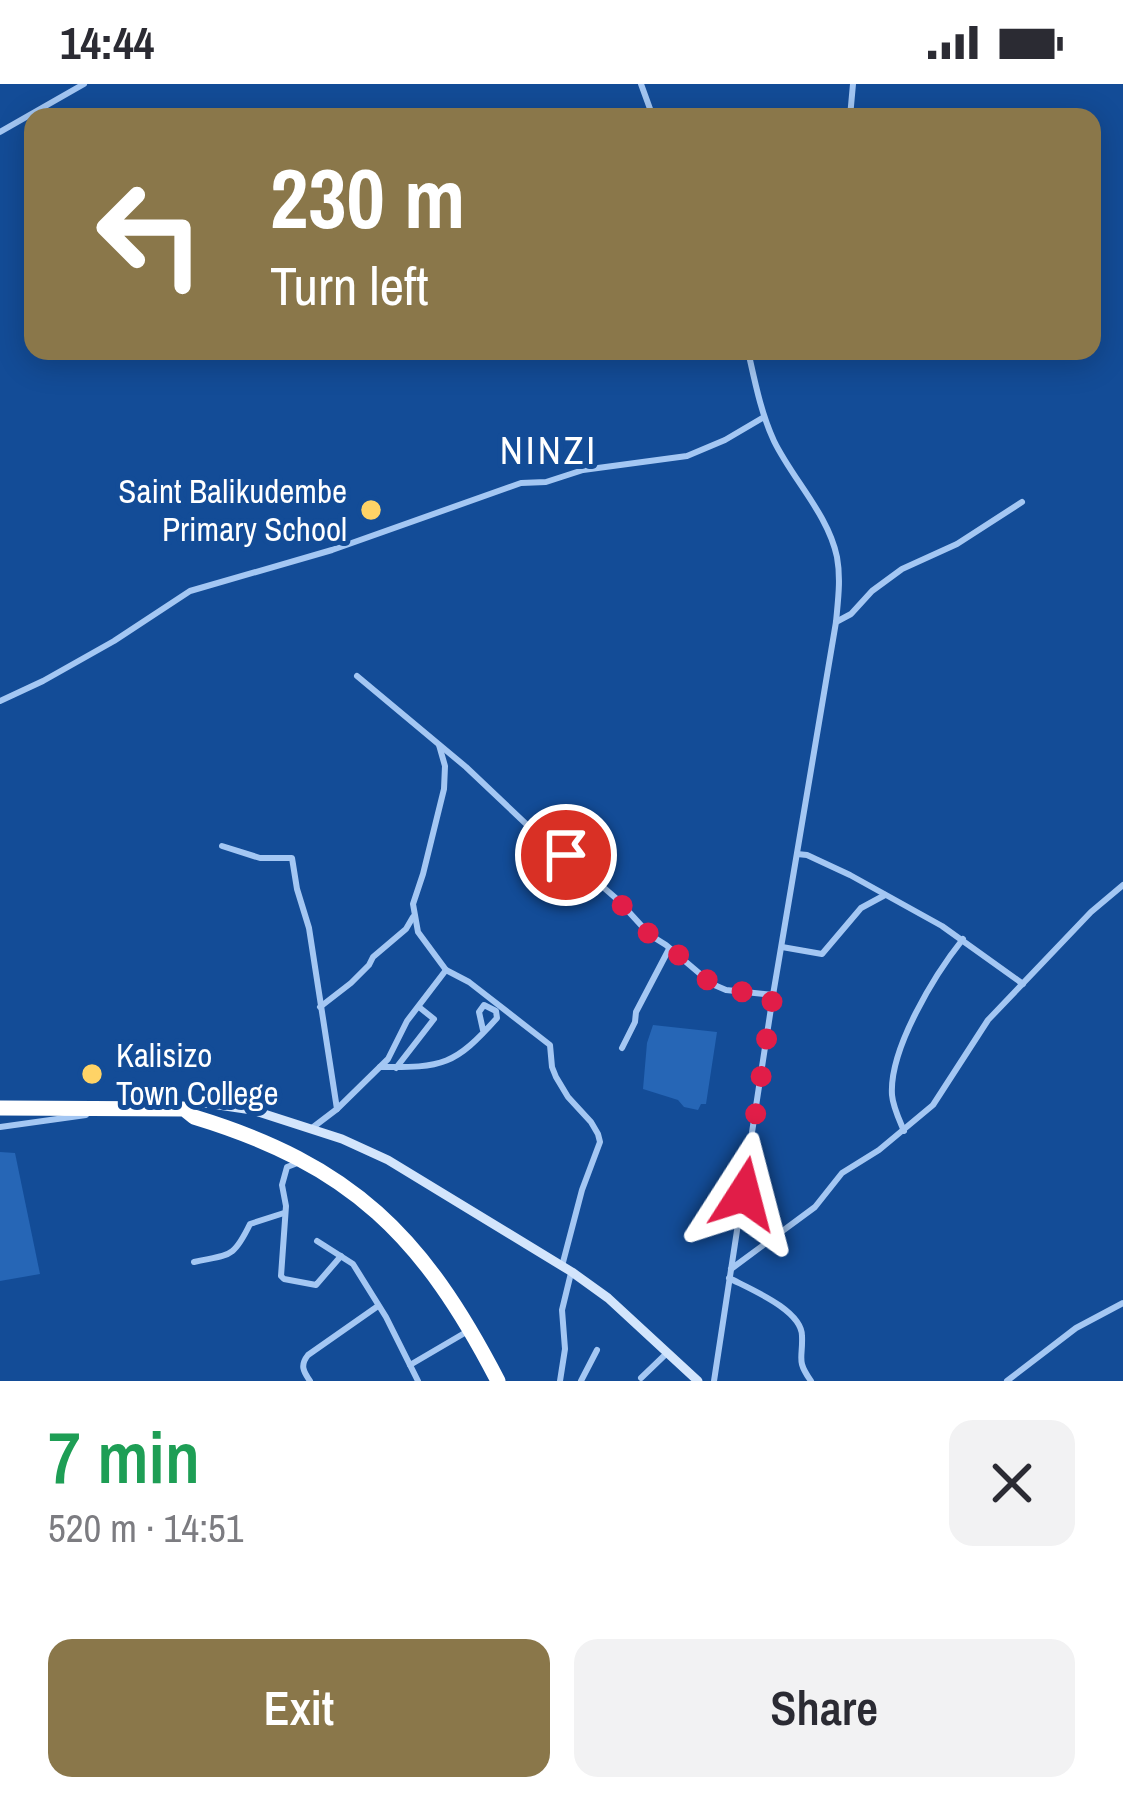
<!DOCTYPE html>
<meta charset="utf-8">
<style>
body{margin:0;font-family:"Archivo Narrow",sans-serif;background:#f2f2f3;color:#2b2b33;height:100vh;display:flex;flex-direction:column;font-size:45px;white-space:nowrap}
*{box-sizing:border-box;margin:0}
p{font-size:39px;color:#7c7c81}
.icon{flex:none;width:66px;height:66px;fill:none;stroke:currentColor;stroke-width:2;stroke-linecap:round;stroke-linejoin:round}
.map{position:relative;height:1297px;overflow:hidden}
.sheet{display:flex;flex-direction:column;background:#fff;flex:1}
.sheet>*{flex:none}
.banner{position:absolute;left:24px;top:24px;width:1077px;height:252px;border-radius:24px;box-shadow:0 6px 30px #0003;background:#8a774a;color:#fff;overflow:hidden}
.pin{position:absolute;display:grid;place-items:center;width:102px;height:102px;color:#fff;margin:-51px;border:6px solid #fff;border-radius:50%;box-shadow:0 3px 12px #0007}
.me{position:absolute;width:132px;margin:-66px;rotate:9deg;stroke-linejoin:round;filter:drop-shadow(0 0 9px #0008)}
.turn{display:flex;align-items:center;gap:42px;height:252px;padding:0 48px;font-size:54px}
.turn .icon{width:156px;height:156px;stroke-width:2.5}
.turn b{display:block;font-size:84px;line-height:102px}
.round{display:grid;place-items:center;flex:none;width:126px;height:126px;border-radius:24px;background:#f2f2f3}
.summary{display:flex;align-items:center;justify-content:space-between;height:204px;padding:0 48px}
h1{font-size:72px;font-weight:600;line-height:90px;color:#1e9e55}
.primary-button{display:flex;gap:24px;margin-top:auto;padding:24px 48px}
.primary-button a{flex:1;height:138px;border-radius:24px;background:#8a774a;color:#fff;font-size:48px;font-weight:600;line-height:138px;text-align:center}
.primary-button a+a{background:#f2f2f3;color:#2b2b33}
.status{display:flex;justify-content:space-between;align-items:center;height:84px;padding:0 60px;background:#fff;direction:ltr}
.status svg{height:33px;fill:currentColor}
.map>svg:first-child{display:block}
</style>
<div class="status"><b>14:44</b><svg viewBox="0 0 49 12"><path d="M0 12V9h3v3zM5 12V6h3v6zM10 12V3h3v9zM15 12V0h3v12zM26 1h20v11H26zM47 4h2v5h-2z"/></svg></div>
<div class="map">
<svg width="1123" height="1297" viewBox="0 0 1123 1297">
<rect width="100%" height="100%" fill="#134c97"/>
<!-- green -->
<g fill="#2666b6">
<polygon points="653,941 717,948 706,1020 701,1020 698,1026 684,1023 678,1016 643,1005 647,959"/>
<polygon points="0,1068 15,1069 40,1190 0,1197"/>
</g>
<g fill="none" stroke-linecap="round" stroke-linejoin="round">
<!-- street -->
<g stroke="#a4c7f3" stroke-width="6">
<polyline points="641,0 653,33"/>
<polyline points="850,33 853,0"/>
<polyline points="0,48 84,0"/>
<polyline points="836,538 851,530 872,507 902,485 957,460 1022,418"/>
<polyline points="357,592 466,683 542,755 566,771 618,816 650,851 666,861 712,900 726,906 773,911"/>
<polyline points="0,617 43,597 114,557 190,507 332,466 521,399 546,398 583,386 687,372 725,356 764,333"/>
<polyline points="439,661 445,682 444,705 423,790 413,820 418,848 446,886 469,898 550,961 552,983 556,993 568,1013 591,1038 598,1050 600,1058 582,1106 562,1182"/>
<polyline points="222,762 260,774 292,774 297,805 309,844 337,1025 312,1044"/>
<polyline points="797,770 807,771 850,791 942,842 1023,900"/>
<polyline points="782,863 822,870 861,824 885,811"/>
<polyline points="320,923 351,899 369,881 373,873 406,845 413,833"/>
<polyline points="622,964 635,938 636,928 669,865"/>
<path d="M380 983C443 984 455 981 497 934L496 927 484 921 479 928 483 946"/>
<polyline points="396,984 434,935 419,923"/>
<polyline points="337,1025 388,975 407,937 446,886"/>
<polyline points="0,1043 86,1031"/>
<path d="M904 1047C899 1035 893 1023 892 1011 889 965 935 890 963 855"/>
<polyline points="300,1078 287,1083 282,1101 286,1122 281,1192 284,1195 316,1201 341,1172"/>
<polyline points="317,1157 353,1180 386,1233 418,1297"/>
<path d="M194 1178C230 1170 233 1175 250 1140L284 1129"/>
<polyline points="731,1185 815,1123 842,1089 879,1066 933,1021 988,936 1091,828 1123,801"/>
<path d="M729 1194C750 1205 802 1226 802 1252 803 1275 796 1276 811 1297"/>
<polyline points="410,1281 468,1247"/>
<polyline points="641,1294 668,1268"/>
<path d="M310 1297C303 1287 300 1281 308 1271L378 1222"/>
<polyline points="560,1297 565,1265 562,1226 571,1189"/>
<polyline points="581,1297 597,1266"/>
<path d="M714 1297 773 911 836 538C838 516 841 495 837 473 828 430 793 396 774 357 761 329 755 298 748 267"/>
<polyline points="1007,1297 1076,1244 1123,1219"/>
</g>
<!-- secondary -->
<polyline stroke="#d3e5fc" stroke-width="9" points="184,1025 205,1019 252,1026 342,1055 388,1076 572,1188 608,1214 698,1297"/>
<!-- highway -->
<path stroke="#fff" stroke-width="15" d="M0 1024 184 1025 194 1033C352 1081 423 1152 498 1297"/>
</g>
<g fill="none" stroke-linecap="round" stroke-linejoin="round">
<!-- route -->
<polyline stroke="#e11d48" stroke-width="21" stroke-dasharray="0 37.8" points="566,771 617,816 650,851 666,860 712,900 726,906 773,911 744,1110"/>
</g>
<!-- markers -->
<g fill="#ffd366" stroke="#134c97" stroke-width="4.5">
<circle cx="371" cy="426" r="12"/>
<circle cx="92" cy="990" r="12"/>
</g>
<g text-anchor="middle" stroke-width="10" stroke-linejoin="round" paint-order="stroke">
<!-- poi labels -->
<g font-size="33" fill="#fff" stroke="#134c97" text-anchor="end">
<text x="347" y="419">Saint Balikudembe<tspan x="347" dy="38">Primary School</tspan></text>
<text x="116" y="983" text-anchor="start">Kalisizo<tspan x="116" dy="38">Town College</tspan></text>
</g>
<!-- quarter labels -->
<g font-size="39" letter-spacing="3" fill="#fff" stroke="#134c97">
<text x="549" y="380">NINZI</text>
</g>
</g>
</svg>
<div class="pin" style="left:566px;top:771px;background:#d93025"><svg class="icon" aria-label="arrive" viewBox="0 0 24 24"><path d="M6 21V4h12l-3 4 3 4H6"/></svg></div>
<svg class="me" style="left:744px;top:1110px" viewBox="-20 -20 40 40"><path d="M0-17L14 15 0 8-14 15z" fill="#e11d48" stroke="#fff" stroke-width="4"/></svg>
<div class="banner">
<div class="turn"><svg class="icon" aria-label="left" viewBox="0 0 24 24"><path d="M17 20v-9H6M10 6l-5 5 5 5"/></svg><div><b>230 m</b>Turn left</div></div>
</div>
</div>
<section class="sheet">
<div class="summary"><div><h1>7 min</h1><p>520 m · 14:51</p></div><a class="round"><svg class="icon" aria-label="close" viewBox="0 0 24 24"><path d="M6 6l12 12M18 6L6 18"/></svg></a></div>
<div class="primary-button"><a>Exit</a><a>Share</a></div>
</section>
